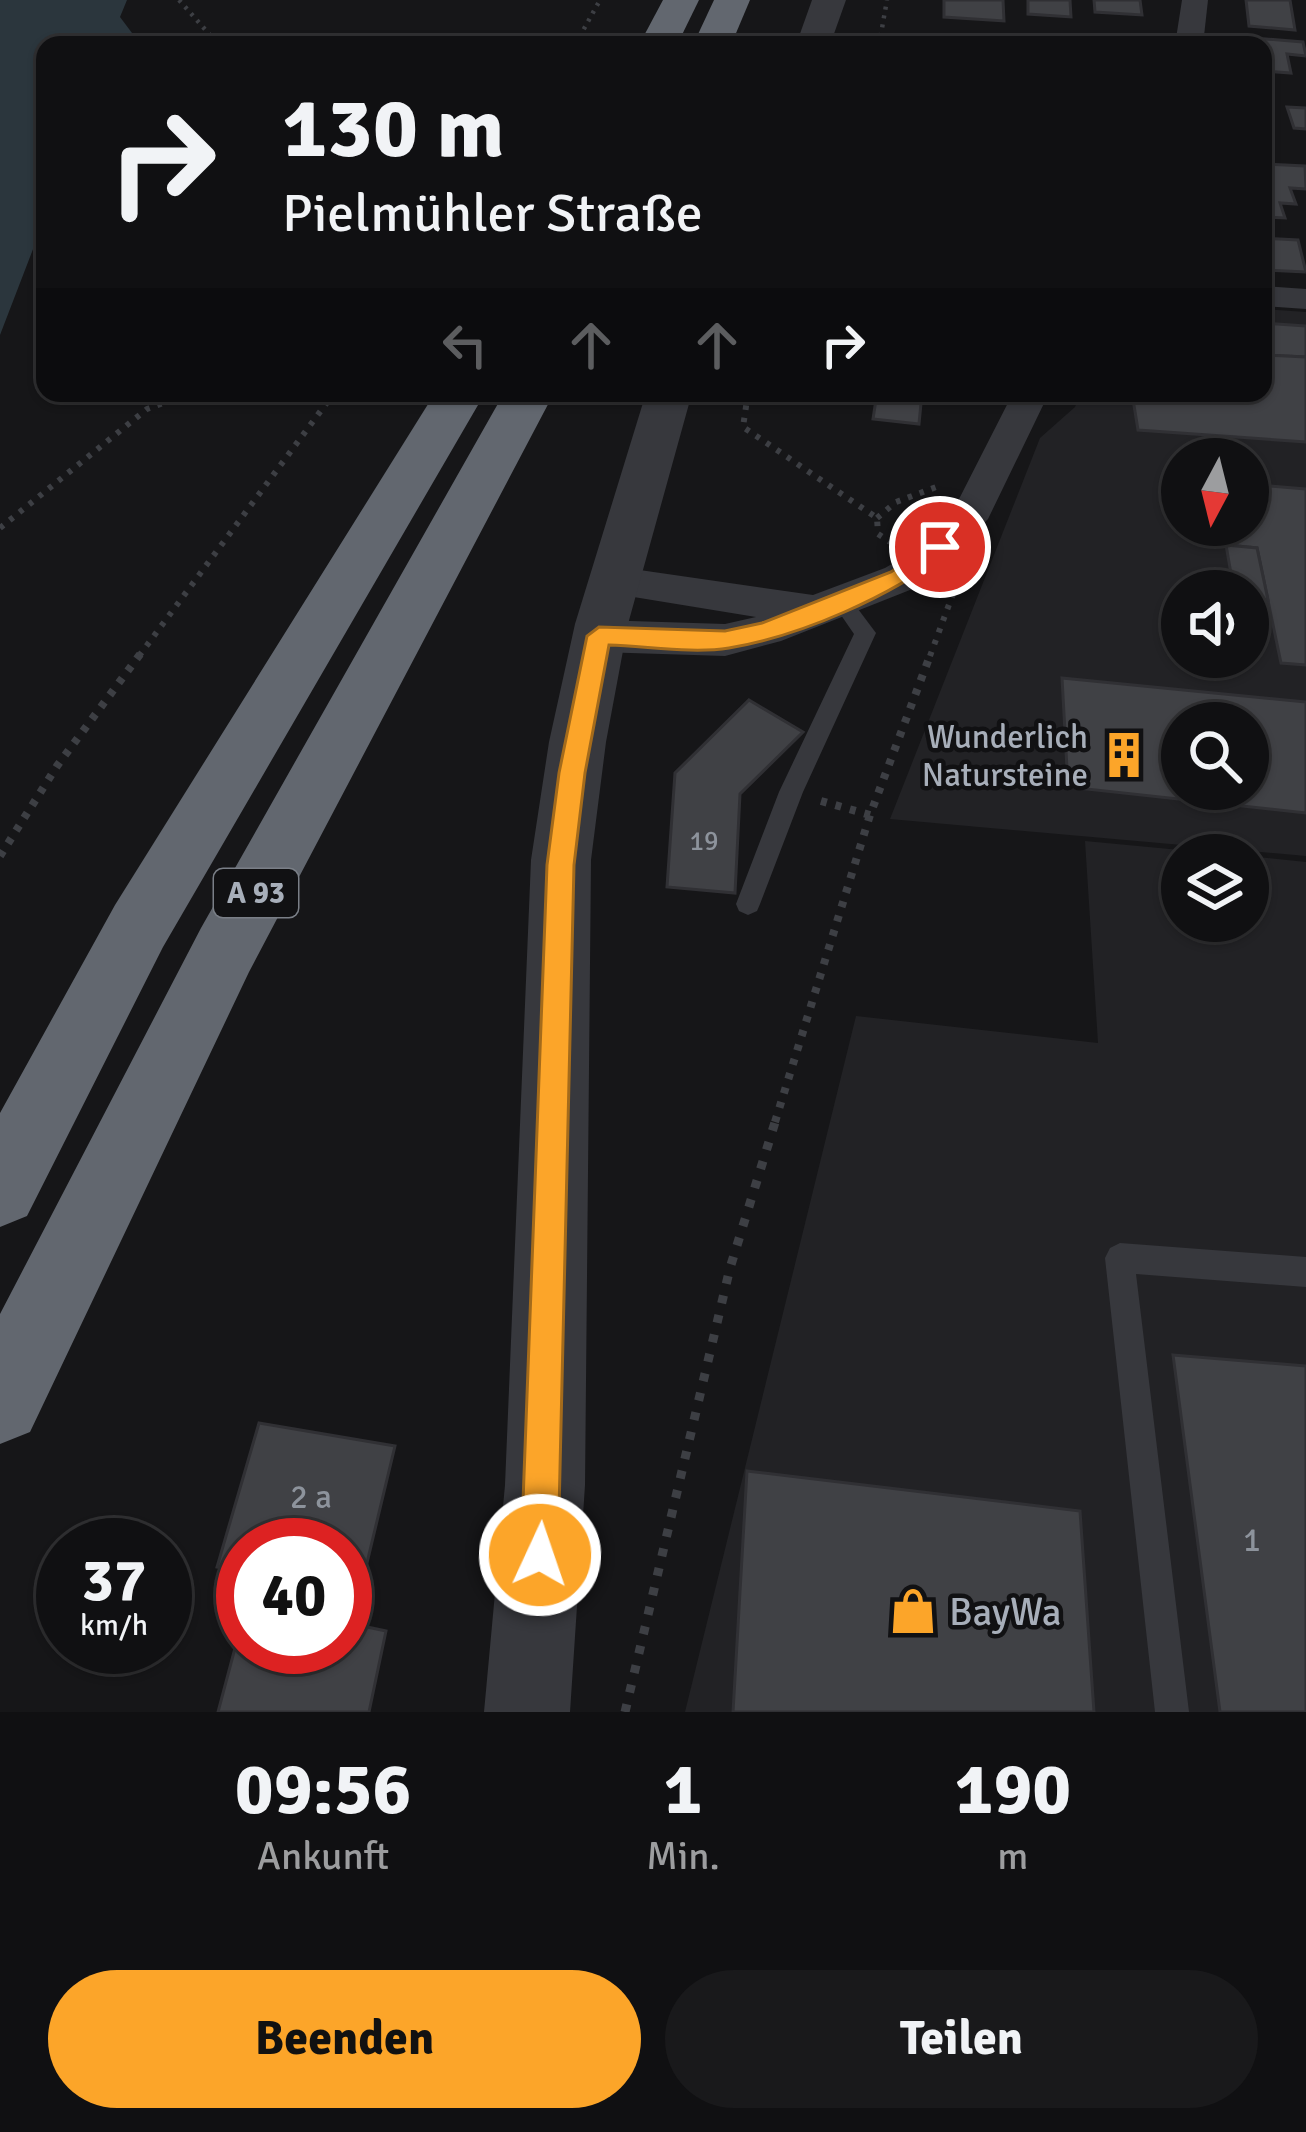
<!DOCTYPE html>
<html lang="de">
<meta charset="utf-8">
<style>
body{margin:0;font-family:Signika,sans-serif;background:#19191b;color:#f1f3f6;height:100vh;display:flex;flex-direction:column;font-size:45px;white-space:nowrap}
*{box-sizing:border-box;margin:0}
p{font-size:39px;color:#9c9d9f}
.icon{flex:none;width:66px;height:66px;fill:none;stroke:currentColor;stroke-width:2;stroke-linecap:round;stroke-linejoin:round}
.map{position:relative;height:1712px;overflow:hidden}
.panel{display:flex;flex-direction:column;background:#101012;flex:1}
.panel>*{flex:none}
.hud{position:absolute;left:36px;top:36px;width:1236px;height:366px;border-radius:24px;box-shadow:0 3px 9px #0004,0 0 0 3px #303032;background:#101012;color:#f1f3f6;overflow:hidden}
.needle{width:78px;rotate:187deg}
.buttons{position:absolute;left:1161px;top:438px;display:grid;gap:24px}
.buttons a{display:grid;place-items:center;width:108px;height:108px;border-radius:50%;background:#101012;box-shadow:0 3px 9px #0004,0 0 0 3px #303032;font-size:60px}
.speed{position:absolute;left:36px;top:1518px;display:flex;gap:24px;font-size:60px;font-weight:700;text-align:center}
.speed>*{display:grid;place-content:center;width:156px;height:156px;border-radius:50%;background:#101012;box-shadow:0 3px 9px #0004,0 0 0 3px #303032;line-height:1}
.speed small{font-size:30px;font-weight:400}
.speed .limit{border:18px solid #d22;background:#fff;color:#111}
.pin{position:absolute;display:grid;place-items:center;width:102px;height:102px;color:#fff;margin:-51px;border:6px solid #fff;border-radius:50%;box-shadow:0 3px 12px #0007}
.me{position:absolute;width:132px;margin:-66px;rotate:3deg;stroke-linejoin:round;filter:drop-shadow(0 0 9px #0008)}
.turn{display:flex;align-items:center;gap:42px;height:252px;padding:0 48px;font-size:54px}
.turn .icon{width:156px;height:156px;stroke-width:2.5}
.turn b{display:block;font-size:84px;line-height:102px}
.lanes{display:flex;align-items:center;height:114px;padding:0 48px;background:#0003;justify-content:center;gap:60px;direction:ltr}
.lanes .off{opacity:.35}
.eta{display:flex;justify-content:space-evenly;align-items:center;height:204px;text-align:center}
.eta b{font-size:72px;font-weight:700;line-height:84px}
.button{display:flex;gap:24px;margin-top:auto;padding:24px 48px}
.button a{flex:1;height:138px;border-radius:72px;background:#fca529;color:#111;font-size:48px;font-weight:700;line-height:138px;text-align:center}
.button a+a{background:#19191b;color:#f1f3f6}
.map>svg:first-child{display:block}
</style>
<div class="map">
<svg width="1306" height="1712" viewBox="0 0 1306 1712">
<rect width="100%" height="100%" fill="#161618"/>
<!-- built -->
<g fill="#222225" fill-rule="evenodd">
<path d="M1263 309 1306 312V856L890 819 1040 438 1075 407 1081 393H1263ZM1182 459H1248V525H1182ZM1182 591H1248V657H1182ZM1182 723H1248V789H1182Z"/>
<polygon points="1085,841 1233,855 1182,855 1182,921 1248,921 1248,856 1306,862 1306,1712 685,1712 856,1016 1098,1043"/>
</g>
<!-- water -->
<polygon fill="#2b363d" points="0,0 127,0 120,17 141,45 45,45 45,218 0,335"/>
<!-- building -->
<g fill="#404145" stroke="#303034" stroke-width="3" fill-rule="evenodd">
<polygon points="944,0 1003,0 1004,21 944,17"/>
<polygon points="1028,0 1070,0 1071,17 1028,14"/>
<polygon points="1094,0 1140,0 1142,15 1095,12"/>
<polygon points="1246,0 1290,0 1295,30 1249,26"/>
<polygon points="1241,37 1303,42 1306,56 1287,54 1291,73 1263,71 1263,45 1243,45"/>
<polygon points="1287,107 1306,108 1306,129 1294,128"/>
<polygon points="1263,164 1305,166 1306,189 1290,188 1296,204 1280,203 1285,218 1263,217"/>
<polygon points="1263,238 1298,240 1306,272 1263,270"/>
<polygon points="1263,323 1306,326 1306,357 1263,355"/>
<polygon points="1263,355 1306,357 1306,442 1138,430 1132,393 1263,393"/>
<polygon points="877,393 922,393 919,424 873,419"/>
<polygon points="1248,484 1306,489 1306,665 1281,663 1257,548 1226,545 1222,525 1248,525"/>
<polygon points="1226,545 1257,548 1268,600 1248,599 1248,591 1234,591"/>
<path d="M1062 678 1306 702V813L1068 787ZM1182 723H1248V789H1182Z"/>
<polygon points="749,700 803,732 740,794 735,893 667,887 675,773"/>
<polygon points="1173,1355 1306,1366 1306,1712 1220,1712"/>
<polygon points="259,1423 395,1446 360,1592 345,1590 345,1545 243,1545 243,1572 217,1567"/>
<polygon points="747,1471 1080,1511 1094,1712 733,1712"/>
<polygon points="345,1590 360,1592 353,1624 386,1631 369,1712 218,1712 243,1618 243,1647 345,1647"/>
</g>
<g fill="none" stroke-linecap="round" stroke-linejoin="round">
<!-- path-far3 -->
<g stroke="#3d3f44" stroke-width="4.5" stroke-dasharray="3 6" stroke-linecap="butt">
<polyline points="179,0 219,45"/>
<polyline points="575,45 600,0"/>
<polyline points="879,45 887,0"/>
</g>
<!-- path-far2 -->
<g stroke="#3d3f44" stroke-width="6" stroke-dasharray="4.5 8" stroke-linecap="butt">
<polyline points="748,393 743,427 877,518 878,534 890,542"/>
<polyline points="877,518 896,502 939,486"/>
<polyline points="0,528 147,409 191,393"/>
<polyline points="139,656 334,393"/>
<polyline points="930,656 954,591"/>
</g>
<!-- path-far1 -->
<g stroke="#3d3f44" stroke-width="8" stroke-dasharray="6 9" stroke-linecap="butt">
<polyline points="821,801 870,815"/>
<polyline points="0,856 57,766 141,653"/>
<polyline points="775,1122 870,815 931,653"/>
</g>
<!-- path -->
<polyline stroke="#3d3f44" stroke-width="9" stroke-dasharray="8 12" stroke-linecap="butt" points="625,1712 730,1268 776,1119"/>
<!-- service -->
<g fill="#37383d" fill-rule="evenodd">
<polygon points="842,594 849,597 876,633 803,792 760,904 757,911 748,915 739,911 736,904 779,792 854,634 832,602"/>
<polygon points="1120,1243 1306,1257 1306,1287 1136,1274 1189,1712 1155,1712 1105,1258 1110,1248"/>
</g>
<!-- minor -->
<g fill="#37383d" fill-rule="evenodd">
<polygon points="1182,0 1208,0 1203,45 1175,45"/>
<polygon points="1263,286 1306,289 1306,309 1263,306"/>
<polygon points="1013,393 1049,393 988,519 935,575 915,588 781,641 725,656 599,652 584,647 578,636 584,625 599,620 725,624 756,617 597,591 591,581 597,571 612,566 813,595 885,568 907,555 958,501"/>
</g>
<!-- tertiary -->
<g fill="#37383d" fill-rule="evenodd">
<polygon points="812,0 846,0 830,45 796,45"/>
<polygon points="646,393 692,393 628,624 606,742 591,860 585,1485 570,1712 484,1712 505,1485 531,860 549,742 575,624"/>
</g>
<!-- motorway -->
<g fill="#62676f" fill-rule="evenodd">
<polygon points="663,0 699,0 677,45 639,45"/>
<polygon points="714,0 750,0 731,45 693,45"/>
<polygon points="435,393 485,393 163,947 27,1216 0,1227 0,1113 115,905"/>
<polygon points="504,393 554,393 249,972 30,1432 0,1444 0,1314 201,928"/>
</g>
</g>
<!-- route -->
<path fill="#fca529" stroke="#a46b1b" stroke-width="3" d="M940 539 951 547 948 552C892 596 801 636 729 648 692 654 647 646 609 645L585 773 574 865 558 1555 553 1568 540 1574 527 1568 521 1555 547 865 559 773 587 636 599 627 725 631 762 623 891 572Z"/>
<!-- icons -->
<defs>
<symbol id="building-bare" viewBox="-9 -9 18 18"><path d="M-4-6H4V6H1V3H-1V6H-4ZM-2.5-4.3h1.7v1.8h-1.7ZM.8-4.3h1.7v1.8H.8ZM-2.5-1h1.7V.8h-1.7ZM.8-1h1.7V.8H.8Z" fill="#fca529" stroke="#111113" stroke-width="2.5" paint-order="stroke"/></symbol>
<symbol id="shop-bare" viewBox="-9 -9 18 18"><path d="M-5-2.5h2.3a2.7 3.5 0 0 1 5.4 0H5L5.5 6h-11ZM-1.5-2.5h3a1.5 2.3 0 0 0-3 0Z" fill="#fca529" stroke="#111113" stroke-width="2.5" paint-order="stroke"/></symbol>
</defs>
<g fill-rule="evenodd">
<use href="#building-bare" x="1091" y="722" width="66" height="66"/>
<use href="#shop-bare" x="880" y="1578" width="66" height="66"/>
</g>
<g text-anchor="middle" stroke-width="9" stroke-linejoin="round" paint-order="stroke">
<!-- number labels -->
<g font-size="27" fill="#8d939c">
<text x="704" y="850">19</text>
</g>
<!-- shield labels -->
<rect fill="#111113" stroke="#7a7f87" stroke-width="3" x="214" y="869" width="84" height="48" rx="9"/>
<g font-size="30" font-weight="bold" fill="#a7aeb9">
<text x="256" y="903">A 93</text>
</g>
<!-- poi labels -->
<g font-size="33" fill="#a7aeb9" stroke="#111113" text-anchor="end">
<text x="1088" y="748">Wunderlich<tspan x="1088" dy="38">Natursteine</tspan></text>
</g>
<!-- near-number labels -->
<g font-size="33" fill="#8d939c">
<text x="311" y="1508">2 a</text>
<text x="1252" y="1551">1</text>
</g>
<!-- near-poi labels -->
<g font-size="39" fill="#a7aeb9" stroke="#111113" text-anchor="start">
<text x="949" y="1625">BayWa</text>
</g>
</g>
</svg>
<div class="buttons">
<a><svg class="needle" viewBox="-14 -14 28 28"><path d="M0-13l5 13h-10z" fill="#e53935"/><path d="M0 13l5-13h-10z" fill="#9c9d9f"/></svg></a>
<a><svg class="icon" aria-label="sound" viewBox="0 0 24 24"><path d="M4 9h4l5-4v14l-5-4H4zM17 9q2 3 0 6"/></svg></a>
<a><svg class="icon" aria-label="search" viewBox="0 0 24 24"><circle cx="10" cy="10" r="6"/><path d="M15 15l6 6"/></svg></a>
<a><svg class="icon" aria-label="layers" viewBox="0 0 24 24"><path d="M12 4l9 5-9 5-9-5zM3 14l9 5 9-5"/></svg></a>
</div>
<div class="speed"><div>37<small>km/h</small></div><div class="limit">40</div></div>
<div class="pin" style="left:940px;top:547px;background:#d93025"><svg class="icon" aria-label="arrive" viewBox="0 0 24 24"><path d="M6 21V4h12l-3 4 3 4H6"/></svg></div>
<svg class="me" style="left:540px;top:1555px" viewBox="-20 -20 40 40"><circle r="17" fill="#fca529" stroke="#fff" stroke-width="3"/><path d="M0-11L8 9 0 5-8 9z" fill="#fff"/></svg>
<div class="hud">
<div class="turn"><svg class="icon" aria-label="right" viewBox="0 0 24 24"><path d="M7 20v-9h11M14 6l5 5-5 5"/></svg><div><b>130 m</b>Pielmühler Straße</div></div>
<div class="lanes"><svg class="icon off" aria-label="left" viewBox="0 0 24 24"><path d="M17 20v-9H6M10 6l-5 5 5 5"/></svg><svg class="icon off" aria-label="ahead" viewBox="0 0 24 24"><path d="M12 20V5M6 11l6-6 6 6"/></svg><svg class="icon off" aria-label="ahead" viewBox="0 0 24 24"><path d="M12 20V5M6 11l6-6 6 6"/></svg><svg class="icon" aria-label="right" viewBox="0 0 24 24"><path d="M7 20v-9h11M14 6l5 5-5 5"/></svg></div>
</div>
</div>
<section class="panel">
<div class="eta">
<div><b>09:56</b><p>Ankunft</p></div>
<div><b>1</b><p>Min.</p></div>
<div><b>190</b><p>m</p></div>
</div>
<div class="button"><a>Beenden</a><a>Teilen</a></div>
</section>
